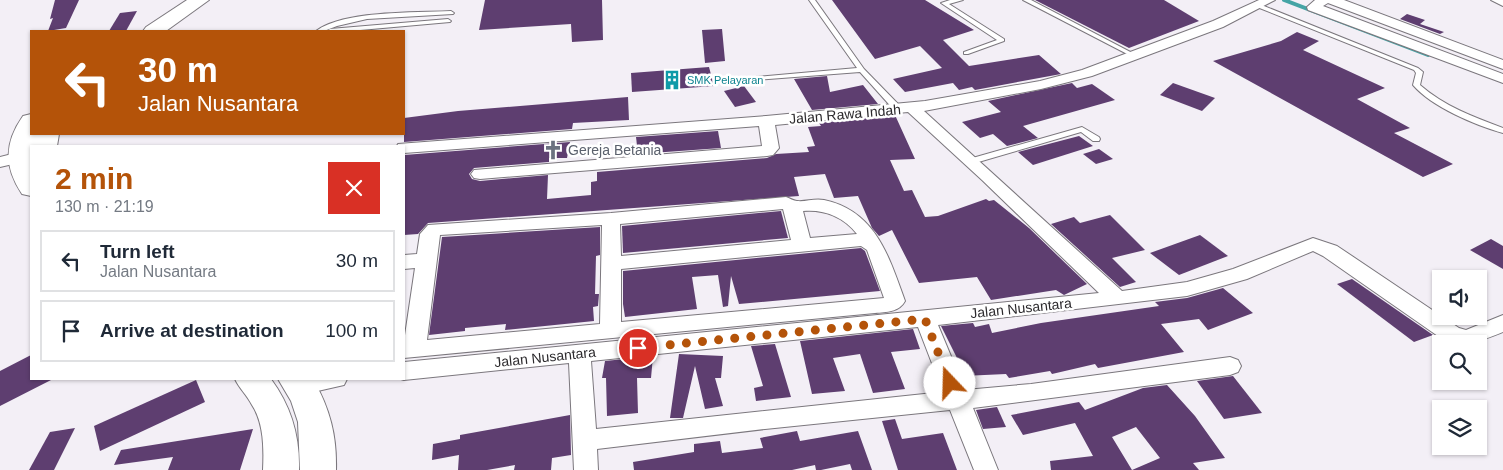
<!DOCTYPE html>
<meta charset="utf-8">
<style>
body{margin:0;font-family:Helvetica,sans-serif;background:#f2f2f3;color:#1f2937;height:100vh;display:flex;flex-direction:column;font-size:19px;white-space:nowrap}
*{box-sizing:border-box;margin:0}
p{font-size:16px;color:#747a83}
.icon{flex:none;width:28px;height:28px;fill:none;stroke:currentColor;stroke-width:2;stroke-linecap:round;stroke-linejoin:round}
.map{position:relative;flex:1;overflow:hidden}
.sheet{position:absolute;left:30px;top:145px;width:375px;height:235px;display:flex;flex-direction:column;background:#fff;border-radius:0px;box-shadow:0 1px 4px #0004}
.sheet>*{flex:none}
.banner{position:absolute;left:30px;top:30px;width:375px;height:105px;border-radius:0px;box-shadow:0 1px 4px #0004;background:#b45309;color:#fff;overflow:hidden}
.controls{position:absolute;left:1432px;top:270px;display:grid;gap:10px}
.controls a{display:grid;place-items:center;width:55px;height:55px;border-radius:0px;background:#fff;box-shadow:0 1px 4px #0004;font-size:25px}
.pin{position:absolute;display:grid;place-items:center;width:42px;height:42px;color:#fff;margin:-21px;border:2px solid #fff;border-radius:50%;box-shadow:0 1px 5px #0007}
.me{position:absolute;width:55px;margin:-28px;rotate:339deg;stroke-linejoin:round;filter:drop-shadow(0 0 4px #0008)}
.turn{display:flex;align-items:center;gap:18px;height:105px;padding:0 25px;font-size:22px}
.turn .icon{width:65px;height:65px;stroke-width:2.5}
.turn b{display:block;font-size:35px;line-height:42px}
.round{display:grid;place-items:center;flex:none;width:52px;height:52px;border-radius:0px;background:#f2f2f3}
.head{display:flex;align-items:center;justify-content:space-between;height:85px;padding:0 25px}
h1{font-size:30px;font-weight:800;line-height:38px;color:#b45309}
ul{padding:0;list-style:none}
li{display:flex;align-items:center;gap:15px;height:62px;margin:0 10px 8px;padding:0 15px;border:2px solid #e0e1e3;border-radius:0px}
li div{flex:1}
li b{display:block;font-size:19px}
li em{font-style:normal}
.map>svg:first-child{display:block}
</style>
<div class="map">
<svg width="1503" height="470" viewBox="0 0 1503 470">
<rect width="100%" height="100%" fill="#f3eff6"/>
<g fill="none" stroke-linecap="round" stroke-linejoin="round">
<!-- stream -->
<polyline stroke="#45a4a5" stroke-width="4" points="1284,0 1428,55"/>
</g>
<!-- building -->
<g fill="#5e3e70">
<polygon points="55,0 79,0 66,28 48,31 53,18 50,19"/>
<polygon points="485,0 602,0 603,40 572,42 571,24 479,30"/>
<polygon points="832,0 925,0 974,30 943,40 969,66 1039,55 1061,74 975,90 972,87 959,90 953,83 905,92 893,79 942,68 920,46 875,59"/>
<polygon points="1035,0 1164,0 1199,21 1129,48"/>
<polygon points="137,11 126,31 109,31 120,13"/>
<polygon points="1407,14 1425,20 1420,24 1444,32 1440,34 1400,19"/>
<polygon points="722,29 725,61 705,63 702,30"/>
<polygon points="1297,32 1319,41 1303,50 1385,88 1357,99 1410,128 1394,133 1453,164 1423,177 1213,61 1281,41"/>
<polygon points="709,67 714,86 632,92 631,73"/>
<polygon points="827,76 830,92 863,85 878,104 812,110 794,79"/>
<polygon points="1072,83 1077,88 1092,84 1115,100 1023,126 1038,138 1007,146 993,134 980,138 962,122 1001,112 988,101"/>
<polygon points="1173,83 1215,98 1202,111 1160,95"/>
<polygon points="744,86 756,102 735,107 724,91"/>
<polygon points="628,97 629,120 573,123 572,129 404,142 404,118 458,111"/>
<polygon points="895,115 915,159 890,160 904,191 912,190 925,217 938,216 986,199 989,201 994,200 1029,228 1087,284 1064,295 1056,290 991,300 977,277 919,283 892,230 879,236 872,228 858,196 834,198 825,174 794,177 799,196 428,223 418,234 404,235 404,155 570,142 567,158 549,158 549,162 474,168 469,174 472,179 480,181 548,175 547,199 591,195 591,182 597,181 597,172 767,158 776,154 809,152 807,147 815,146 808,127 821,126 819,123"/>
<polygon points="718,131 721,148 638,154 636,137"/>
<polygon points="1079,136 1093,146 1033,165 1018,152"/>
<polygon points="1099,149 1113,159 1096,164 1083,154"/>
<polygon points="781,211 788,238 623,253 622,226"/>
<polygon points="1110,215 1145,250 1112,258 1136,282 1120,287 1051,224 1074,217 1080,223"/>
<polygon points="600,227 600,255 596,256 595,294 599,294 598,306 593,307 594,321 505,330 506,324 465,328 465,331 429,335 442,237"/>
<polygon points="1200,235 1228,256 1179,275 1150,253"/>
<polygon points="1491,239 1503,246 1503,269 1470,250"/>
<polygon points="861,248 865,251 880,291 739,304 731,276 728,306 723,307 718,275 692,277 697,309 625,317 623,304 623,271"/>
<polygon points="1352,279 1433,335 1414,342 1337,284"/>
<polygon points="1223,288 1253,313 1208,330 1199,319 1161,324 1184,352 1098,368 1095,364 1052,374 1050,371 1009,378 1006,374 963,376 956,356 941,326 973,323 975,327 989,324 992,333 1041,323 1159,306 1155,302 1187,298"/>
<polygon points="913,329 920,349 891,352 905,389 873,393 860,354 833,358 845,391 812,394 800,341"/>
<polygon points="775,344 791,397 756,401 754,388 763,386 751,346"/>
<polygon points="679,354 723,356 721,378 715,378 723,406 705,409 695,366 683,418 670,418"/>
<polygon points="31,355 31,379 53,379 0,406 0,371"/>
<polygon points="653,356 651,378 637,378 638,413 607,416 606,378 602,378 605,361"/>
<polygon points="1233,376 1262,413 1224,419 1197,381"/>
<polygon points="196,380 205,402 100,451 94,426"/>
<polygon points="1167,385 1195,416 1225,458 1193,463 1199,470 1132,470 1160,458 1136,427 1112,437 1132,470 1051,470 1050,461 1093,456 1075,423 1023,435 1011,415 1079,402 1085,410 1143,388"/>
<polygon points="997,407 1006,427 983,429 976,410"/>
<polygon points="570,415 571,455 552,458 551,470 514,470 515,465 487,470 458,470 459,455 432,460 433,444 460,439 460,435"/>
<polygon points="895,419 902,439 943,433 957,470 898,470 882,421"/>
<polygon points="75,428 54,470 29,470 50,432"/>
<polygon points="253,429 240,470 168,470 173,457 114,465 121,450"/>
<polygon points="797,431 800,441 858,431 872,470 852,470 850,464 821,470 816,470 815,465 792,470 634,470 633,462 694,452 694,444 720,441 722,453 763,448 760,438"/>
</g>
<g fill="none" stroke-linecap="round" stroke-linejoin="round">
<defs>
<g id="service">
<polygon points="809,0 815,0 864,69 901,107 901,111 895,111 860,72 742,81 741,80 744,78 857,68"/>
<polygon points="950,0 963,0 949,4 1004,39 1004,41 968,54 964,54 964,52 997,40 941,3"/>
<polygon points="1023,0 1031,0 1138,56 1135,58 1133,57"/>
<path d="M1259 4 1418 68 1423 72 1420 85C1444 106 1473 117 1503 128V133C1475 125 1432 107 1413 85L1416 73 1414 70 1257 7 1256 6Z"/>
<path d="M451 11 454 13 453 14 367 19 337 26 324 31H316C345 10 415 13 451 11Z"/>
<polygon points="448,19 451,21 450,22 349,31 327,31 330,29"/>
<polygon points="1082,127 1099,137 1100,139 1099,141 1093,141 1081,132 975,163 972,163 968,161 969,159"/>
</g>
<g id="minor">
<path d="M1259 0H1275L1223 27 1092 76 1041 89 924 111 1122 291 1187 282 1233 269 1313 238 1337 246 1459 328 1466 330 1503 315V332C1483 340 1467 347 1445 341L1323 256 1313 251 1247 279 1187 296 938 325 965 390 1031 384 1230 357 1238 360 1241 366 1238 372 1230 375 973 408 998 470H974L950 410 765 429 597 449 598 470H574L569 363 404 380 401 379H404V362L1099 293 982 180 908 112 775 125 779 148 773 155 767 156 480 179 474 178 471 174 474 170 762 146 759 126 404 153V146H397L398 144 766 116 925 101 1040 81 1082 70 1213 21ZM918 327 943 392 596 429 591 361Z"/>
<polygon points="1315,0 1344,0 1503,60 1503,69 1328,3 1323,6 1503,74 1503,83 1308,10 1307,7"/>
<polygon points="1491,0 1503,0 1503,6"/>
<polygon points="20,152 26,153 28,157 26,161 0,167 0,157"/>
<path d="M786 197C789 198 794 201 797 201 806 202 814 198 824 200 876 211 889 257 905 301 899 312 887 312 875 313L404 358V342L415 268 404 269V255L417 254 420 234 428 225 611 213ZM783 209 791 240 621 256 620 224ZM803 211C824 209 844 217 857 234L810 238ZM602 225 600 324 427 340 440 235ZM861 246 867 250 884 298 621 322V269Z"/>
<polygon points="347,379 344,385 300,395 292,392 289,386 295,379"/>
</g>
<g id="trunk">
<polygon points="187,0 209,0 166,31 143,31 146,27"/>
<path d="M31 114V134H59L57 146H31V196L22 194C4 167 4 143 23 116Z"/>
<path d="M235 379H271C291 406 300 436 299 470H263C264 449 264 423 252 405 247 395 239 388 235 379Z"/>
<path d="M278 379H313C330 409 337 436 336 470H300L298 422 291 401Z"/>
</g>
</defs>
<!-- service casing -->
<use href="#service" stroke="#7b777d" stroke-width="2"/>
<!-- minor casing -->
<use href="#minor" stroke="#7b777d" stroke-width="2"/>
<!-- trunk casing -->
<use href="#trunk" stroke="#7b777d" stroke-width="2"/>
<!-- service -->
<use href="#service" fill="#fff" fill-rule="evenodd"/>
<!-- minor -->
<use href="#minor" fill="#fff" fill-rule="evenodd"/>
<!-- trunk -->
<use href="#trunk" fill="#fff" fill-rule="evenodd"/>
</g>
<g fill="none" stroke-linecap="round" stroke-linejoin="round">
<!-- route -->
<polyline stroke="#b45309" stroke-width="9" stroke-dasharray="0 16.2" points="638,348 925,319 950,383"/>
</g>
<!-- icons -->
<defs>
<symbol id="building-bare" viewBox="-9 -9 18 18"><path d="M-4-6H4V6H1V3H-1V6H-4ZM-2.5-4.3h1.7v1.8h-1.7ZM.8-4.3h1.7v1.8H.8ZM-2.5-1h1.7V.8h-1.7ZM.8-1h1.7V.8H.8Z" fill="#0f9aa8" stroke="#fff" stroke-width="2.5" paint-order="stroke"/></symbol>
<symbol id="church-bare" viewBox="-9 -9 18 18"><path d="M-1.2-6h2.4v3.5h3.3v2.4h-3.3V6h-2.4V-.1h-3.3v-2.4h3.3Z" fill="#6b7280" stroke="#fff" stroke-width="2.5" paint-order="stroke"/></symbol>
</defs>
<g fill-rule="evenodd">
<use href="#building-bare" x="658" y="66" width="28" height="28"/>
<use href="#church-bare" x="539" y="136" width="28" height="28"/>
</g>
<g text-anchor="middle" stroke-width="5" stroke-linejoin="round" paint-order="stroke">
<!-- far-culture labels -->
<g font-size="11" fill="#0d838f" stroke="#fff" text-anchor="start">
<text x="687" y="84">SMK Pelayaran</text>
</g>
<!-- street labels -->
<g font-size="14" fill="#2b292c" stroke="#fff">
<text transform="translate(845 114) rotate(-5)" y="5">Jalan Rawa Indah</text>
<text transform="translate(1021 308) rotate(-6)" y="5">Jalan Nusantara</text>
<text transform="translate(545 357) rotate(-6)" y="5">Jalan Nusantara</text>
</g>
<!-- worship labels -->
<g font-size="14" fill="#5b616d" stroke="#fff" text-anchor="start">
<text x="568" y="155">Gereja Betania</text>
</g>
</g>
</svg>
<div class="controls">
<a><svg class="icon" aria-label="sound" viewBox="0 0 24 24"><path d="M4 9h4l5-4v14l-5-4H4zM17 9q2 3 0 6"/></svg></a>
<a><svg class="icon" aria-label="search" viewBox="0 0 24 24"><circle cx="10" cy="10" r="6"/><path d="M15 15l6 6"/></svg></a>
<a><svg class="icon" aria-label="layers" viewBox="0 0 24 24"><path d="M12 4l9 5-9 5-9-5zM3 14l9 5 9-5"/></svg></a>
</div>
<div class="pin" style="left:638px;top:348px;background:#d93025"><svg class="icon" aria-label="arrive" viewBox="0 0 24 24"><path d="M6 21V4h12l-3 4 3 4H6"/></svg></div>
<svg class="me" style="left:950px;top:383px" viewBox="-20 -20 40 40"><circle r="19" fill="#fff"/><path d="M0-13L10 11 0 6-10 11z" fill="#b45309"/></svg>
<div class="banner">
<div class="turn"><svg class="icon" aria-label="left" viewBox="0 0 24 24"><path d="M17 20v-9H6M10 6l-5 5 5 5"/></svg><div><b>30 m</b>Jalan Nusantara</div></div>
</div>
<section class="sheet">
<div class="head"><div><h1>2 min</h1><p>130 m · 21:19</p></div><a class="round" style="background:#d93025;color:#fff"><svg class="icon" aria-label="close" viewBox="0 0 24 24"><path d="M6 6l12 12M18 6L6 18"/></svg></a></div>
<ul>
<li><svg class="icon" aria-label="left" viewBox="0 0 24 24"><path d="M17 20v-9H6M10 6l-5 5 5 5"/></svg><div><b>Turn left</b><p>Jalan Nusantara</p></div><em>30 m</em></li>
<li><svg class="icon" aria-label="arrive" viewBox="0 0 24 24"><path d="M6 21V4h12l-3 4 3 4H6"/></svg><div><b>Arrive at destination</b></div><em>100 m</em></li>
</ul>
</section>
</div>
